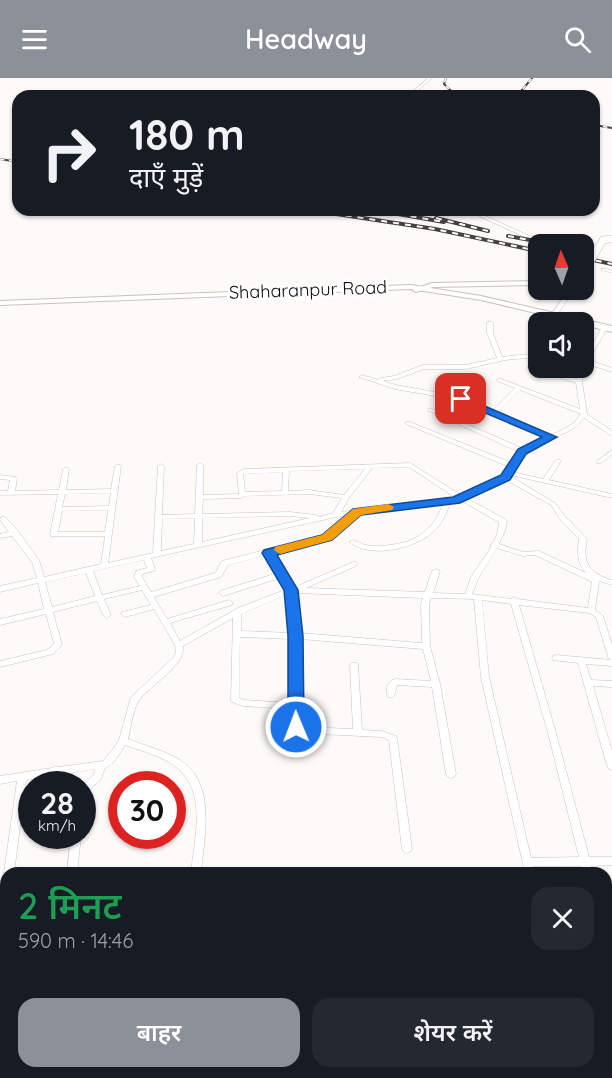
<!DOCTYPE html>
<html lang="hi">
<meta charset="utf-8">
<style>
body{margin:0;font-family:Quicksand,"Noto Sans Devanagari",sans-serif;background:#242831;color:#f1f3f6;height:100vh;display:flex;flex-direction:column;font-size:22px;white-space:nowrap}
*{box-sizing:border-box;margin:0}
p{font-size:20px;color:#9ea1a6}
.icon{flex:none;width:33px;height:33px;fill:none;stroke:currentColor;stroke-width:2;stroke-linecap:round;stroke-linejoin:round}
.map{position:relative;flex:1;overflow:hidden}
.panel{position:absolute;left:0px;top:789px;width:612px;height:212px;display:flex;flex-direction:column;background:#171b24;border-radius:18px 18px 0 0;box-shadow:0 2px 4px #0004}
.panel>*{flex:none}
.top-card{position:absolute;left:12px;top:12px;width:588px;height:126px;border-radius:18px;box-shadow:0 2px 4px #0004;background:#171b24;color:#f1f3f6;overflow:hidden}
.needle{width:39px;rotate:358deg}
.tools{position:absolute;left:528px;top:156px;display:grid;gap:12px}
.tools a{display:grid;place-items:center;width:66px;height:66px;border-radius:12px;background:#171b24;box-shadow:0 2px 4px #0004;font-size:30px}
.speed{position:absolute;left:18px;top:693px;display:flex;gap:12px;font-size:30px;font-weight:700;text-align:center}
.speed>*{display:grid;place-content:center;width:78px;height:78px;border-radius:50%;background:#171b24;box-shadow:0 2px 4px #0004;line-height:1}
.speed small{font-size:15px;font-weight:400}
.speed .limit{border:9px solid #d22;background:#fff;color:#111}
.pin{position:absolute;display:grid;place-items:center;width:51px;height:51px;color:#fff;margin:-26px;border-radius:12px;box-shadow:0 3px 9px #0006}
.me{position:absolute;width:66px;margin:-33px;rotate:359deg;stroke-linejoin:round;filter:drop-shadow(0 0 4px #0008)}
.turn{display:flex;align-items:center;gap:21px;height:126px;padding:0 18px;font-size:27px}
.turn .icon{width:78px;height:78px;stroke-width:2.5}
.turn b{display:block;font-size:42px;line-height:51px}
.round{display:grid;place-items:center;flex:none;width:63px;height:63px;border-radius:18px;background:#242831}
.overview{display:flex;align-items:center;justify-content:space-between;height:102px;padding:0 18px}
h1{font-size:36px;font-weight:600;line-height:45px;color:#1e9e55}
.button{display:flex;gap:12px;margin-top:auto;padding:12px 18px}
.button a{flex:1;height:69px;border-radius:18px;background:#8c9099;color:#fff;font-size:24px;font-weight:600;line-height:69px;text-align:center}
.button a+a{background:#242831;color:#f1f3f6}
header{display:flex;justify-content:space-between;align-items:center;height:78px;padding:0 18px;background:#8c9099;color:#fff;font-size:27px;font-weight:600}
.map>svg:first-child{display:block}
</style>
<header><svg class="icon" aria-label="menu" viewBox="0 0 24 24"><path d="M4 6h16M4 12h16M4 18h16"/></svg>Headway<svg class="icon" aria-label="search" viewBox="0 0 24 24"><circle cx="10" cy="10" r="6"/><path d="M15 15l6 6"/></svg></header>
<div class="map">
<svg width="612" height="1000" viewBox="0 0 612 1000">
<rect width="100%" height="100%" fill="#fdfaf8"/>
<!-- water -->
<polygon fill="#bf9477" points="244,994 612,994 612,1000 130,1000"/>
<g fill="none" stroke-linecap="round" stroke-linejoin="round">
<defs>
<g id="street">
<polygon points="428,0 432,0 412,18 408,18"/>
<polygon points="466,132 472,132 530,158 591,166 593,167 591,168 527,160"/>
<polygon points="602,190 612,192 612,195 602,192"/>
<polygon points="568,212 574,212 555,240 551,240 550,239"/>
<path d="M490 243 493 245V255L502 279 538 275V279L505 282 466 291H424L397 301 383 303 396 307 456 318 492 333 515 310 497 303 496 302 499 300 580 331 576 305 527 289 530 287 532 288 577 301 579 290 584 289 585 290 582 304 587 336 612 353V358L584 340C571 358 548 359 529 370 522 375 517 387 513 394L543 401 556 382H560L561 383 549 402 612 416V420L510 397V398L555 425 564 437 587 461C582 485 589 495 612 502V507L599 503 595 532 603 538 612 566V582L609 581 608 579 596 539 589 535 519 527 556 655 589 779H612V787L591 788 593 795H583L581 788H533L535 795H525L481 599 474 521 431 520 429 526 430 568 440 606 456 696 454 699 451 700 448 699 446 696 432 609 397 607 394 619H388C385 612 387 603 395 601L431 603 423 571 300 561 301 649 353 651 350 587 351 585H357L358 587 362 652 382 653 396 658 397 660 412 771 410 774 407 775 404 774 402 771 389 662 382 659 297 655 294 654 293 652 292 631 243 628 232 624 231 622 233 540 183 568C186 587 151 607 140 621 134 627 130 652 128 661 145 668 164 672 180 682 217 706 204 758 201 795H191C194 761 208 714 176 689 162 678 142 673 125 667 120 675 114 687 105 690L101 701 85 716 82 717V706H72L57 697 26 702 14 795H6L5 798 4 795 17 703 0 706V698L52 690 56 688 59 689 103 683 111 674 119 662 131 619 173 580 176 574 175 567 154 531 125 539 121 536 122 534 151 527 142 512 104 521 111 537 107 540 103 537 97 523 53 534 62 567 53 576 0 589V583L47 572 54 566 46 536 0 547V541L44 531 38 505 0 514V508L37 500 32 484 12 458 0 460V456L9 454 0 442 1 439H5L18 453 39 482 44 499 101 486 105 458H51L50 456 58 416 0 417V413H8L10 402 0 401V397L16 399 17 400 15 413 59 412 63 391 66 389 69 391 66 412 111 411 115 388 116 387H120L121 388 108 485 153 475 158 388 161 386 164 388 162 437 195 436 197 387 200 385 203 387V417L239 416 237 395 244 391 410 385 461 417 504 398 509 389 406 346V344H410L512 385 519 374 427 332 428 331H432L522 370 523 369 546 359 453 321 395 311 359 299 362 297 378 302 381 300 394 298 423 287H466L497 280 487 255V245ZM520 312 581 336C574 347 563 352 551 357L497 335ZM409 389 456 420 341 434 349 420 372 390ZM365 391 344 417 309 412 288 413 289 393ZM283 394 282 413 245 414 243 396ZM506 402 551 427 559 440 579 461C577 474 577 485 586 495L539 473 523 474 499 466 505 453 507 443 505 441 466 420ZM111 415 109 428 62 429 65 416ZM309 416 342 420 333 435 319 439 316 437 290 434 202 436 203 421 241 420 244 418ZM460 422 499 444C498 452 497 462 490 467L491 468 490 471 471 499 465 516 433 515 440 493 436 491 432 493 425 514 306 510 356 488 357 486 356 484H353L293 510 286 497 287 496 284 494 273 475 330 461 359 436 443 426C434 451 417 464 390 467 382 468 374 469 366 467 362 466 357 463 353 462L349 464C370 481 416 471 434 453 442 446 447 435 450 425ZM108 432 105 454H58L62 433ZM290 438 310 440 202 464V440ZM349 438 324 457 222 483 215 495 151 514 142 499V496L154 493 155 491 151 480 336 439ZM195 440 194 466 161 473 162 441ZM497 470 523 478 535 477 592 504 588 530 517 521 514 519 511 521 472 516 479 499ZM266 477 277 495 220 513 219 515 223 518 280 500 287 511 238 530 180 563 170 545 232 527 233 525 229 522 167 541 154 519 221 499 228 487ZM144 482 147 490 136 493 134 499 140 508 102 517 93 493ZM86 495 95 518 52 529 45 504ZM295 515 423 520 421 526 422 565 300 555ZM288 516 292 555 241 553V536ZM482 522 511 526 548 655 579 779 531 780 489 599ZM240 559 292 561V625L244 622 239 620ZM95 691 94 696 84 706 82 703 69 695Z"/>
<polygon points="605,247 608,249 589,282 612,290 612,294 587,286 584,288 584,282 602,249"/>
<polygon points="612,372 612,377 601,385 597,385 596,384 597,383"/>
<polygon points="556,577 612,582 612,588 586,586 591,602 612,603 612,609 593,608 612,673 612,692 609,691 607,688 578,585 553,582 552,580 553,578"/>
<polygon points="71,758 81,758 77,795 67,795"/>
<polygon points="6,807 6,844 4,852 0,854 0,818 2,809"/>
</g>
<polygon id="secondary" points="538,203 538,207 433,209 416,214 412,212 432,205"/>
<polygon id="primary" points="411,207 481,218 612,248 612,254 584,247 584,244 574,244 481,222 411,211 0,227 0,223"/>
</defs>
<!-- street casing -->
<use href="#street" stroke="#c6c4c2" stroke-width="1"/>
<!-- secondary casing -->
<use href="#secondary" stroke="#c6c4c2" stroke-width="2"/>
<!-- primary casing -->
<use href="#primary" stroke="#c6c4c2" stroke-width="2"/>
<!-- street -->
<use href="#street" fill="#fff" fill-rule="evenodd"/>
<!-- secondary -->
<use href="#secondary" fill="#fff" fill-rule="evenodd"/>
<!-- primary -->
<use href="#primary" fill="#fff" fill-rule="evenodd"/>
<defs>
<g id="rail-far1">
<polyline points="446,0 444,6 456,18"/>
<polyline points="517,18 532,0"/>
<polyline points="594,47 612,50"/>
<polyline points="0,81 18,84"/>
</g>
<g id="rail">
<polyline points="310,132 435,151 538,173"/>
<polyline points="375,132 444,144"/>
<polyline points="436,140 488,153"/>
<polyline points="508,158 552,166"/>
<polyline points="584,180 612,186"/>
</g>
</defs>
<!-- rail-far1 casing -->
<use href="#rail-far1" stroke="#444241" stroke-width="2"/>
<!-- rail casing -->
<use href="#rail" stroke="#444241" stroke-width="4"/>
<!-- rail-far1 -->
<use href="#rail-far1" stroke="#fff" stroke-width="1.5" stroke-dasharray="4.5" stroke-linecap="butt"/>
<!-- rail -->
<use href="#rail" stroke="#fff" stroke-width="2" stroke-dasharray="6" stroke-linecap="butt"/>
<defs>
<polyline id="secondary-bridge" points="584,194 603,162 612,161"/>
</defs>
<!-- secondary-bridge casing -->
<use href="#secondary-bridge" stroke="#c6c4c2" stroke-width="8" stroke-linecap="butt"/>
<!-- secondary-bridge -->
<use href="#secondary-bridge" stroke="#fff" stroke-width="7"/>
</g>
<!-- route -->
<polygon fill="#1a73e8" stroke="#114b97" stroke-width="1.5" points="461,318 557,359 526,376 510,402 460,425 361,437 332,462 277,477 298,512 303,558 304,649 302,654 290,654 288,649 288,558 284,512 262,475 264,472 322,457 353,431 453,419 501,397 518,371 542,359 457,323 457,319"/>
<!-- slow -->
<polygon fill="#f59e0b" points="388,426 394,429 392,432 361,437 332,462 280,476 274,472 275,469 322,457 353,431"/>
<g text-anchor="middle" stroke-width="6" stroke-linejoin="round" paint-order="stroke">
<!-- far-street labels -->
<g font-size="18" fill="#0d0c0b" stroke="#fff">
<text transform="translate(308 212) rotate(-2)" y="6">Shaharanpur Road</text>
</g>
</g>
</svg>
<div class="tools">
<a><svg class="needle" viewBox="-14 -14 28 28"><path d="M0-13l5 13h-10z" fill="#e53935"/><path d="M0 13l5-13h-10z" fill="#9ea1a6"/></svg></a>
<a><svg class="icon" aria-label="sound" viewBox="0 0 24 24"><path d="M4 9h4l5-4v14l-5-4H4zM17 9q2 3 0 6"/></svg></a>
</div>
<div class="speed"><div>28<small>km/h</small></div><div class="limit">30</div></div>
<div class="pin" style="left:461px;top:321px;background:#d93025"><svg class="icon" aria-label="arrive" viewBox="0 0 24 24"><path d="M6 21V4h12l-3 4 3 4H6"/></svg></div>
<svg class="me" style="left:296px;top:649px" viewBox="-20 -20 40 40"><circle r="17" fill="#1a73e8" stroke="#fff" stroke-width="3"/><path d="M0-11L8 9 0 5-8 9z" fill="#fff"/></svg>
<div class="top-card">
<div class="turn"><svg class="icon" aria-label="right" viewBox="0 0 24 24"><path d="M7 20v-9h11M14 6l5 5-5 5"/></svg><div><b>180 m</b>दाएँ मुड़ें</div></div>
</div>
<section class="panel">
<div class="overview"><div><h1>2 मिनट</h1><p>590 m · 14:46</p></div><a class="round"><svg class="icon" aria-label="close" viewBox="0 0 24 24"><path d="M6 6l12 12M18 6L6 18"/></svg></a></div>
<div class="button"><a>बाहर</a><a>शेयर करें</a></div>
</section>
</div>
